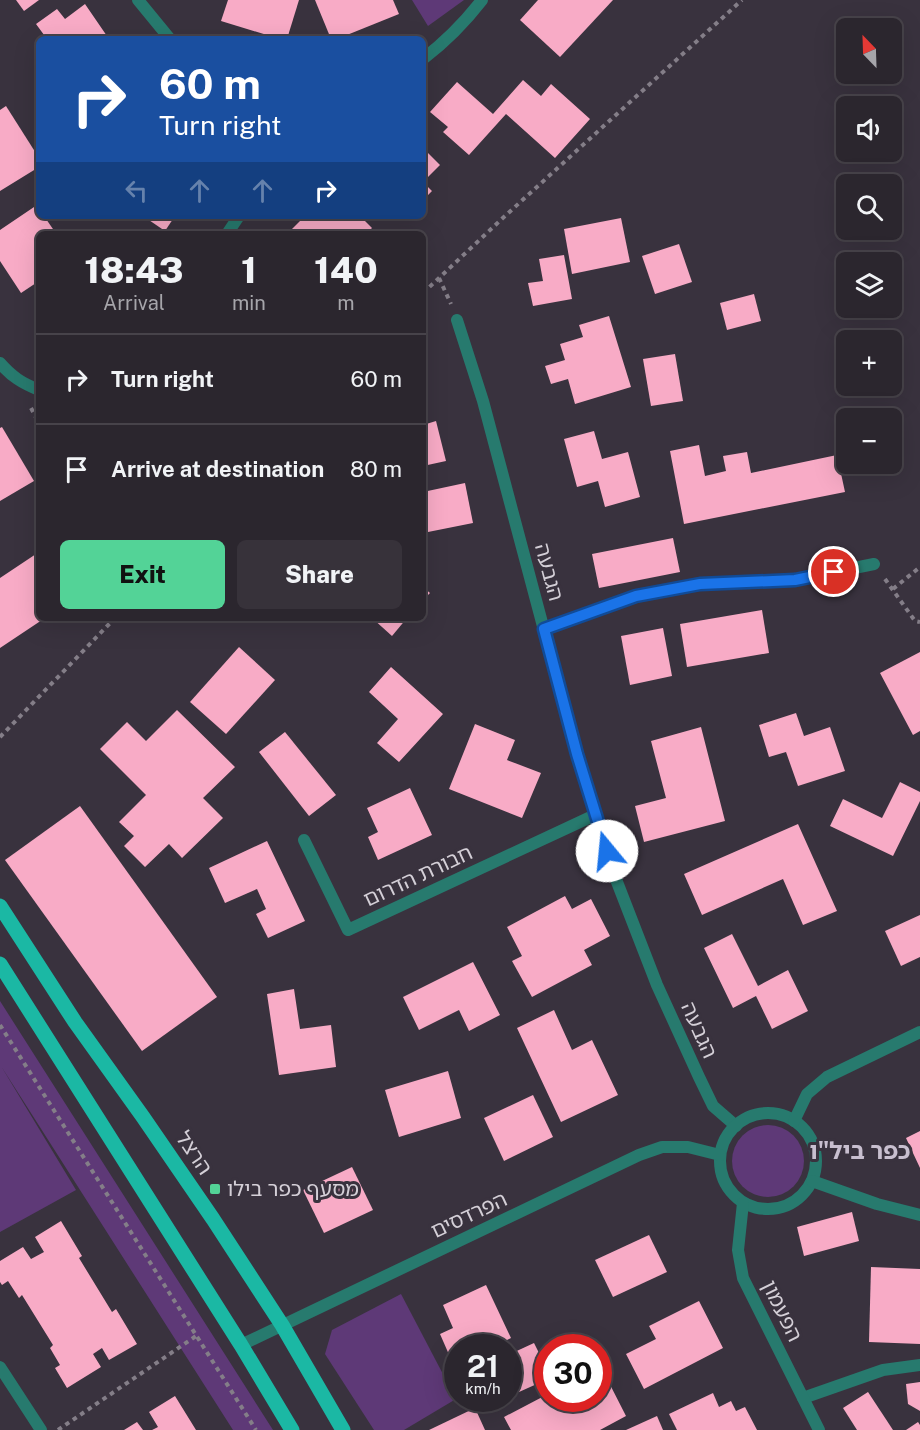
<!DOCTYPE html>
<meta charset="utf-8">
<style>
body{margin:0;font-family:"Public Sans","Noto Sans Hebrew",sans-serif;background:#37323a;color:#f1f3f6;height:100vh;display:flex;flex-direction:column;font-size:22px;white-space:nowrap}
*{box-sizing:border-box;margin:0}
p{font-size:20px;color:#a6a5aa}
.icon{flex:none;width:33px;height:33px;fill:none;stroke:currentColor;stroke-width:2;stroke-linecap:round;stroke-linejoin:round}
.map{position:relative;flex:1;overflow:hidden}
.sheet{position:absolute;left:36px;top:231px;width:390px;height:390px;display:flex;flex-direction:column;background:#2b262e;border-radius:9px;box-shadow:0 6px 24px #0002,0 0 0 2px #47434a}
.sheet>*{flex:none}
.banner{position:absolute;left:36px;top:36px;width:390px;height:183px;border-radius:9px;box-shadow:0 6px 24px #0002,0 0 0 2px #47434a;background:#1a4fa0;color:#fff;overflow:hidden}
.needle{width:39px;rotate:337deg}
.controls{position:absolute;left:836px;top:18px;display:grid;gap:12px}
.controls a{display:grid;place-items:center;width:66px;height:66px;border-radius:9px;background:#2b262e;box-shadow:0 6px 24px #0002,0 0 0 2px #47434a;font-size:30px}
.speed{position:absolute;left:444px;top:1334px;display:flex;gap:12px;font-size:30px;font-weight:700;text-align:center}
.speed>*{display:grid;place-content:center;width:78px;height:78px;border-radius:50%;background:#2b262e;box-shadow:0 6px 24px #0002,0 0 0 2px #47434a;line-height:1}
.speed small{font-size:15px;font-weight:400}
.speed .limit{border:9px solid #d22;background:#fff;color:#111}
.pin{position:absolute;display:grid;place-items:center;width:51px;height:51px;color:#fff;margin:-26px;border:3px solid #fff;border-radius:50%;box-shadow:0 2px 6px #0007}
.me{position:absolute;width:66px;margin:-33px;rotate:343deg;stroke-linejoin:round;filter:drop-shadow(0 0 4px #0008)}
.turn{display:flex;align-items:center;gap:21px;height:126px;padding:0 24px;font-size:27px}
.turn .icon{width:78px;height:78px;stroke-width:2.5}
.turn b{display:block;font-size:42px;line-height:51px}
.lanes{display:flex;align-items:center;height:57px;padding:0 24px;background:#0003;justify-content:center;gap:30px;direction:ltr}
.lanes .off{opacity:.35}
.eta{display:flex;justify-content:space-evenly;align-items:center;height:102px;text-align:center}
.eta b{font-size:36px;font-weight:800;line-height:42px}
.cta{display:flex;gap:12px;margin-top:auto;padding:12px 24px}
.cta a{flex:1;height:69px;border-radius:9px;background:#53d397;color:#111;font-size:24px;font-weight:800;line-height:69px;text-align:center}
.cta a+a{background:#37323a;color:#f1f3f6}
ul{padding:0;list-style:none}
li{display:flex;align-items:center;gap:18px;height:90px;padding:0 24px;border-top:2px solid #47434a}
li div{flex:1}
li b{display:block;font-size:22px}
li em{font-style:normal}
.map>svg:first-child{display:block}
</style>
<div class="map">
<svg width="920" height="1430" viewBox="0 0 920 1430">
<rect width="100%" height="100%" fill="#39323e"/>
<!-- green -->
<g fill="#5e3977">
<polygon points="412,0 464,0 428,26"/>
<polygon points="0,1001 273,1430 233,1430 1,1066 76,1190 0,1232"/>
<circle cx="768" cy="1161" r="36"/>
<polygon points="401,1294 456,1399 404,1430 374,1430 325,1354 332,1330"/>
</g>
<!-- building -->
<g fill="#f8abc6">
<polygon points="16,0 39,0 24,11"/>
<polygon points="228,0 299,0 287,39 280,39 221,21"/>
<polygon points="315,0 393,0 399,14 337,39 331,39"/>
<polygon points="538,0 613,0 560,57 520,20"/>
<polygon points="85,4 109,39 68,39 67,37 64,39 47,39 36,24 57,9 65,19"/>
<polygon points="523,80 541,96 551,84 590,119 555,158 506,114 469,155 443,132 448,127 430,112 457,82 493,114"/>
<polygon points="6,106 39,158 39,167 0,191 0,110"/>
<polygon points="423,148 440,165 423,182 432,191 423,200"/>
<polygon points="37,205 39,209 39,216 44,216 55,232 52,234 39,234 39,281 21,293 0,261 0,230"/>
<polygon points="143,216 175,216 165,231"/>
<polygon points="305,216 360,216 372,228 366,234 287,234"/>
<polygon points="621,218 630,262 572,274 564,229"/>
<polygon points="679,244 692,282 655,294 642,256"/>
<polygon points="564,255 572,299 533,306 528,283 543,281 539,259"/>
<polygon points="754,294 761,321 727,330 720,303"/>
<polygon points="609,316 631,387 575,404 568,379 551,384 545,366 565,360 560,344 583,337 579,325"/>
<polygon points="675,354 683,401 651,406 643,359"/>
<polygon points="436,421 446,461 423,466 423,425"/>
<polygon points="2,427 34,481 0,501 0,428"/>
<polygon points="594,431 602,459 628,452 640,497 605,507 598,481 577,487 564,439"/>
<polygon points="699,445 705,476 726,471 723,456 747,452 751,473 837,455 845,492 684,524 670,451"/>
<polygon points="465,483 473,523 423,533 423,492"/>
<polygon points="673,538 680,572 599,588 592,554"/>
<polygon points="39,552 39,618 45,618 0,648 0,578"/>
<polygon points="423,587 430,593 423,600"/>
<polygon points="762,610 769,653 687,667 680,624"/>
<polygon points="372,618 407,618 392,636"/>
<polygon points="663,628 672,676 630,685 621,636"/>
<polygon points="239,647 275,680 226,734 190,702"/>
<polygon points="920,652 920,731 913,735 880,673"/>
<polygon points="391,667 443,714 399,762 377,743 398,719 369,692"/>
<polygon points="177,710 235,767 203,798 223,818 182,858 169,844 145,867 124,846 134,836 119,822 146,795 100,749 127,722 146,741"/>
<polygon points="796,713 804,736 830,727 845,771 798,786 786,752 769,757 759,725"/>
<polygon points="475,724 515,740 507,760 541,773 522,818 449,789"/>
<polygon points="701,727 725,821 644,842 635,806 666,798 651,741"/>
<polygon points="285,732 336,795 309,816 259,752"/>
<polygon points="900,782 920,792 920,801 893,856 830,826 843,799 882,818"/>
<polygon points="410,788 432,835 378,860 368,837 378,832 367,808"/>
<polygon points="80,806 217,997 142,1051 5,860"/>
<polygon points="798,824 837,911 803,925 783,879 702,915 684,874"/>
<polygon points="267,841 305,921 268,938 256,914 266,909 257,889 225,903 209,868"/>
<polygon points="565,896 572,909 591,899 610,936 584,950 592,965 532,997 512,961 522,956 507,927"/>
<polygon points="920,915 920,957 901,966 885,931"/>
<polygon points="732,934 758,986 788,970 808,1011 772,1029 756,996 733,1008 704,948"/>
<polygon points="473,962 500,1015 469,1031 459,1010 419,1030 403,997"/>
<polygon points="294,989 300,1029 331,1025 336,1067 279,1075 267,994"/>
<polygon points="554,1010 572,1050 592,1040 618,1095 561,1122 517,1028"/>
<polygon points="448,1071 461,1118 399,1137 385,1090"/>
<polygon points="533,1095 553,1137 504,1161 484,1118"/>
<polygon points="920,1131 920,1168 906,1138"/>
<polygon points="352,1167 373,1210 324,1233 303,1190"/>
<polygon points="852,1212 859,1241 804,1256 797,1227"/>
<polygon points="61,1221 82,1256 79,1258 112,1312 116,1309 137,1344 109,1360 102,1348 93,1354 101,1367 67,1388 55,1368 60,1365 50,1348 53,1345 22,1295 19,1298 8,1281 2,1285 0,1282 0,1261 23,1247 31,1259 44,1252 35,1237"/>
<polygon points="649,1235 667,1272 613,1297 595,1260"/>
<polygon points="871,1267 920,1269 920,1344 869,1342"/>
<polygon points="486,1285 511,1338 493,1347 458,1347 458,1364 454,1366 440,1334 453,1328 443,1305"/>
<polygon points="699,1301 723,1348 644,1389 626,1354 656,1339 649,1326"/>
<polygon points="584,1339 588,1347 567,1347"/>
<polygon points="534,1343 542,1359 548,1356 548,1379 519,1392 508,1369 508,1355"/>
<polygon points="601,1367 626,1416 600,1430 511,1430 504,1417 548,1394 548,1398 598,1398 598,1368"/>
<polygon points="920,1382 920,1411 908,1404 906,1384"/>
<polygon points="868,1392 893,1430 857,1430 843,1408"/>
<polygon points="713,1393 719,1407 731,1401 736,1411 745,1407 757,1430 677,1430 669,1414"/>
<polygon points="175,1396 196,1430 152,1430 158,1427 149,1412"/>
<polygon points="475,1408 485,1430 429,1430"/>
<polygon points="657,1416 663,1430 626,1430"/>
<polygon points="137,1422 143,1430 124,1430"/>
<polygon points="918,1422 920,1425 920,1430 906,1430"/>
</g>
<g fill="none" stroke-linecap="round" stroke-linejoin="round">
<!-- path -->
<g stroke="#847e88" stroke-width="4" stroke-dasharray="4.5 4.5" stroke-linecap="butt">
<polyline points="439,278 451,304"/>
<polyline points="423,293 505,216 742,0"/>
<polyline points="31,408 39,423"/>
<polyline points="885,579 915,621 920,622"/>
<polyline points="893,589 920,567"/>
<polyline points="0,737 115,618"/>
<polyline points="0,1025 256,1430"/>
<polyline points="58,1430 196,1336"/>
</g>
<!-- lane -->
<g stroke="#277a6e" stroke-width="12">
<polyline points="544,629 636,596 700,584 795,580 874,564"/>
<polyline points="0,1367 41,1430"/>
<polyline points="803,1398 883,1370 920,1365"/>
</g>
<!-- street -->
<g stroke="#277a6e" stroke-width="12">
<polyline points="138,0 170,39"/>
<path d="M423 59C445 42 465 22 482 0"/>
<polyline points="227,234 239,216"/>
<polyline points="457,320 483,401 577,754 612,869 657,985 699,1077 713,1106 736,1126"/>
<path d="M0 363C12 377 22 383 39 390"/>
<polyline points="304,840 348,930 595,815"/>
<circle cx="768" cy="1161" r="48"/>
<polyline points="794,1121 807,1094 827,1077 920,1032"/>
<polyline points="812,1181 877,1204 920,1215"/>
<polyline points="743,1203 738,1250 743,1278 819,1430"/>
<polyline points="241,1345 639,1155 662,1147 688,1147 720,1155"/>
</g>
<!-- primary -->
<g stroke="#1bb8a4" stroke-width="15">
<polyline points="0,906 75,1022 143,1117 213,1219 282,1325 343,1430"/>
<polyline points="0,964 241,1345 292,1430"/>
</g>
</g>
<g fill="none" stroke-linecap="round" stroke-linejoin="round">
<defs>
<polyline id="route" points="607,851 577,754 544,629 636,596 700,584 795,580 834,572"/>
</defs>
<!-- route casing -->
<use href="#route" stroke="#114b97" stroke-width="15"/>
<!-- route -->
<use href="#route" stroke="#1a73e8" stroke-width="10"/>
</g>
<!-- markers -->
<rect fill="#53d397" stroke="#39323e" stroke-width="2" x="209" y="1183" width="12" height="12" rx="3"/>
<g text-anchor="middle" stroke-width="6" stroke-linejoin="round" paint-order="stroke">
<!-- street labels -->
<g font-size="21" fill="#d4cfd7" stroke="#39323e">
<text transform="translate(549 572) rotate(75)" y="7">הגבעה</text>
<text transform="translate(418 876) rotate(-25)" y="7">חבורת הדרום</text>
<text transform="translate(699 1030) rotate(66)" y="7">הגבעה</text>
<text transform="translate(194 1153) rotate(56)" y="7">הרצל</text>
<text transform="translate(469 1215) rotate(-25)" y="7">הפרדסים</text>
<text transform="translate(782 1311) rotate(64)" y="7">הפעמון</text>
</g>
<!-- poi labels -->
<g font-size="21" fill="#d4cfd7" stroke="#39323e" text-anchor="start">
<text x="227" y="1196">מסעף כפר בילו</text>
</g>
<!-- quarter labels -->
<g font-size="24" font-weight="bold" fill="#c8bfcf" stroke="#39323e">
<text x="860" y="1159">כפר ביל"ו</text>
</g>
</g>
</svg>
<div class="controls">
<a><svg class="needle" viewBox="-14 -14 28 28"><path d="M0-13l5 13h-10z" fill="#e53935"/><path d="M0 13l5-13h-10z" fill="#a6a5aa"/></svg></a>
<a><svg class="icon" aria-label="sound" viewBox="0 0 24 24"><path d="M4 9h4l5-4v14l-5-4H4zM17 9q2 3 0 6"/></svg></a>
<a><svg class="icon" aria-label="search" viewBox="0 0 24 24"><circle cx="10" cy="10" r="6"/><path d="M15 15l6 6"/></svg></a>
<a><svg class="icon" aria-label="layers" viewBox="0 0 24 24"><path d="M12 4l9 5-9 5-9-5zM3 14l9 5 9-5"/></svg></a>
<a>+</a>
<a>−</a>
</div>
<div class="speed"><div>21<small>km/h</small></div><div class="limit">30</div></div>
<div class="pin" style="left:834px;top:572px;background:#d93025"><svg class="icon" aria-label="arrive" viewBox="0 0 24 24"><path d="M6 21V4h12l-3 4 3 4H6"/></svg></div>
<svg class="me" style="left:607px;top:851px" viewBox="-20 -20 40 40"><circle r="19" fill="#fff"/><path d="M0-13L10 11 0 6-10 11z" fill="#1a73e8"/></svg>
<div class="banner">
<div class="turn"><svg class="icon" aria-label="right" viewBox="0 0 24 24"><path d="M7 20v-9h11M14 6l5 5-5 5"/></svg><div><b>60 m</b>Turn right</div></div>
<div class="lanes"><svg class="icon off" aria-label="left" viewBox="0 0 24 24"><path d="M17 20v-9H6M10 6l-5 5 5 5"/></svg><svg class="icon off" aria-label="ahead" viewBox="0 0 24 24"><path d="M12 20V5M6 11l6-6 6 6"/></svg><svg class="icon off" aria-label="ahead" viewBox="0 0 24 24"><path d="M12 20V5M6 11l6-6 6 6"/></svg><svg class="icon" aria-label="right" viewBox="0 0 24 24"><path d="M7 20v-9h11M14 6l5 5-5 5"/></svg></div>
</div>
<section class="sheet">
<div class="eta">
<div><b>18:43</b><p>Arrival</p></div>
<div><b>1</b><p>min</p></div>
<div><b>140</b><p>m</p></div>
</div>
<ul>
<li><svg class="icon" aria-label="right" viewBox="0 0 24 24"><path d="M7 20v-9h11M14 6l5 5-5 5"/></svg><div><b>Turn right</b></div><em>60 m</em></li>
<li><svg class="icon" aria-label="arrive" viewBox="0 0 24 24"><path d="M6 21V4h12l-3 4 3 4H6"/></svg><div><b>Arrive at destination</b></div><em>80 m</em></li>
</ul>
<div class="cta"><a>Exit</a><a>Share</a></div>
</section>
</div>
